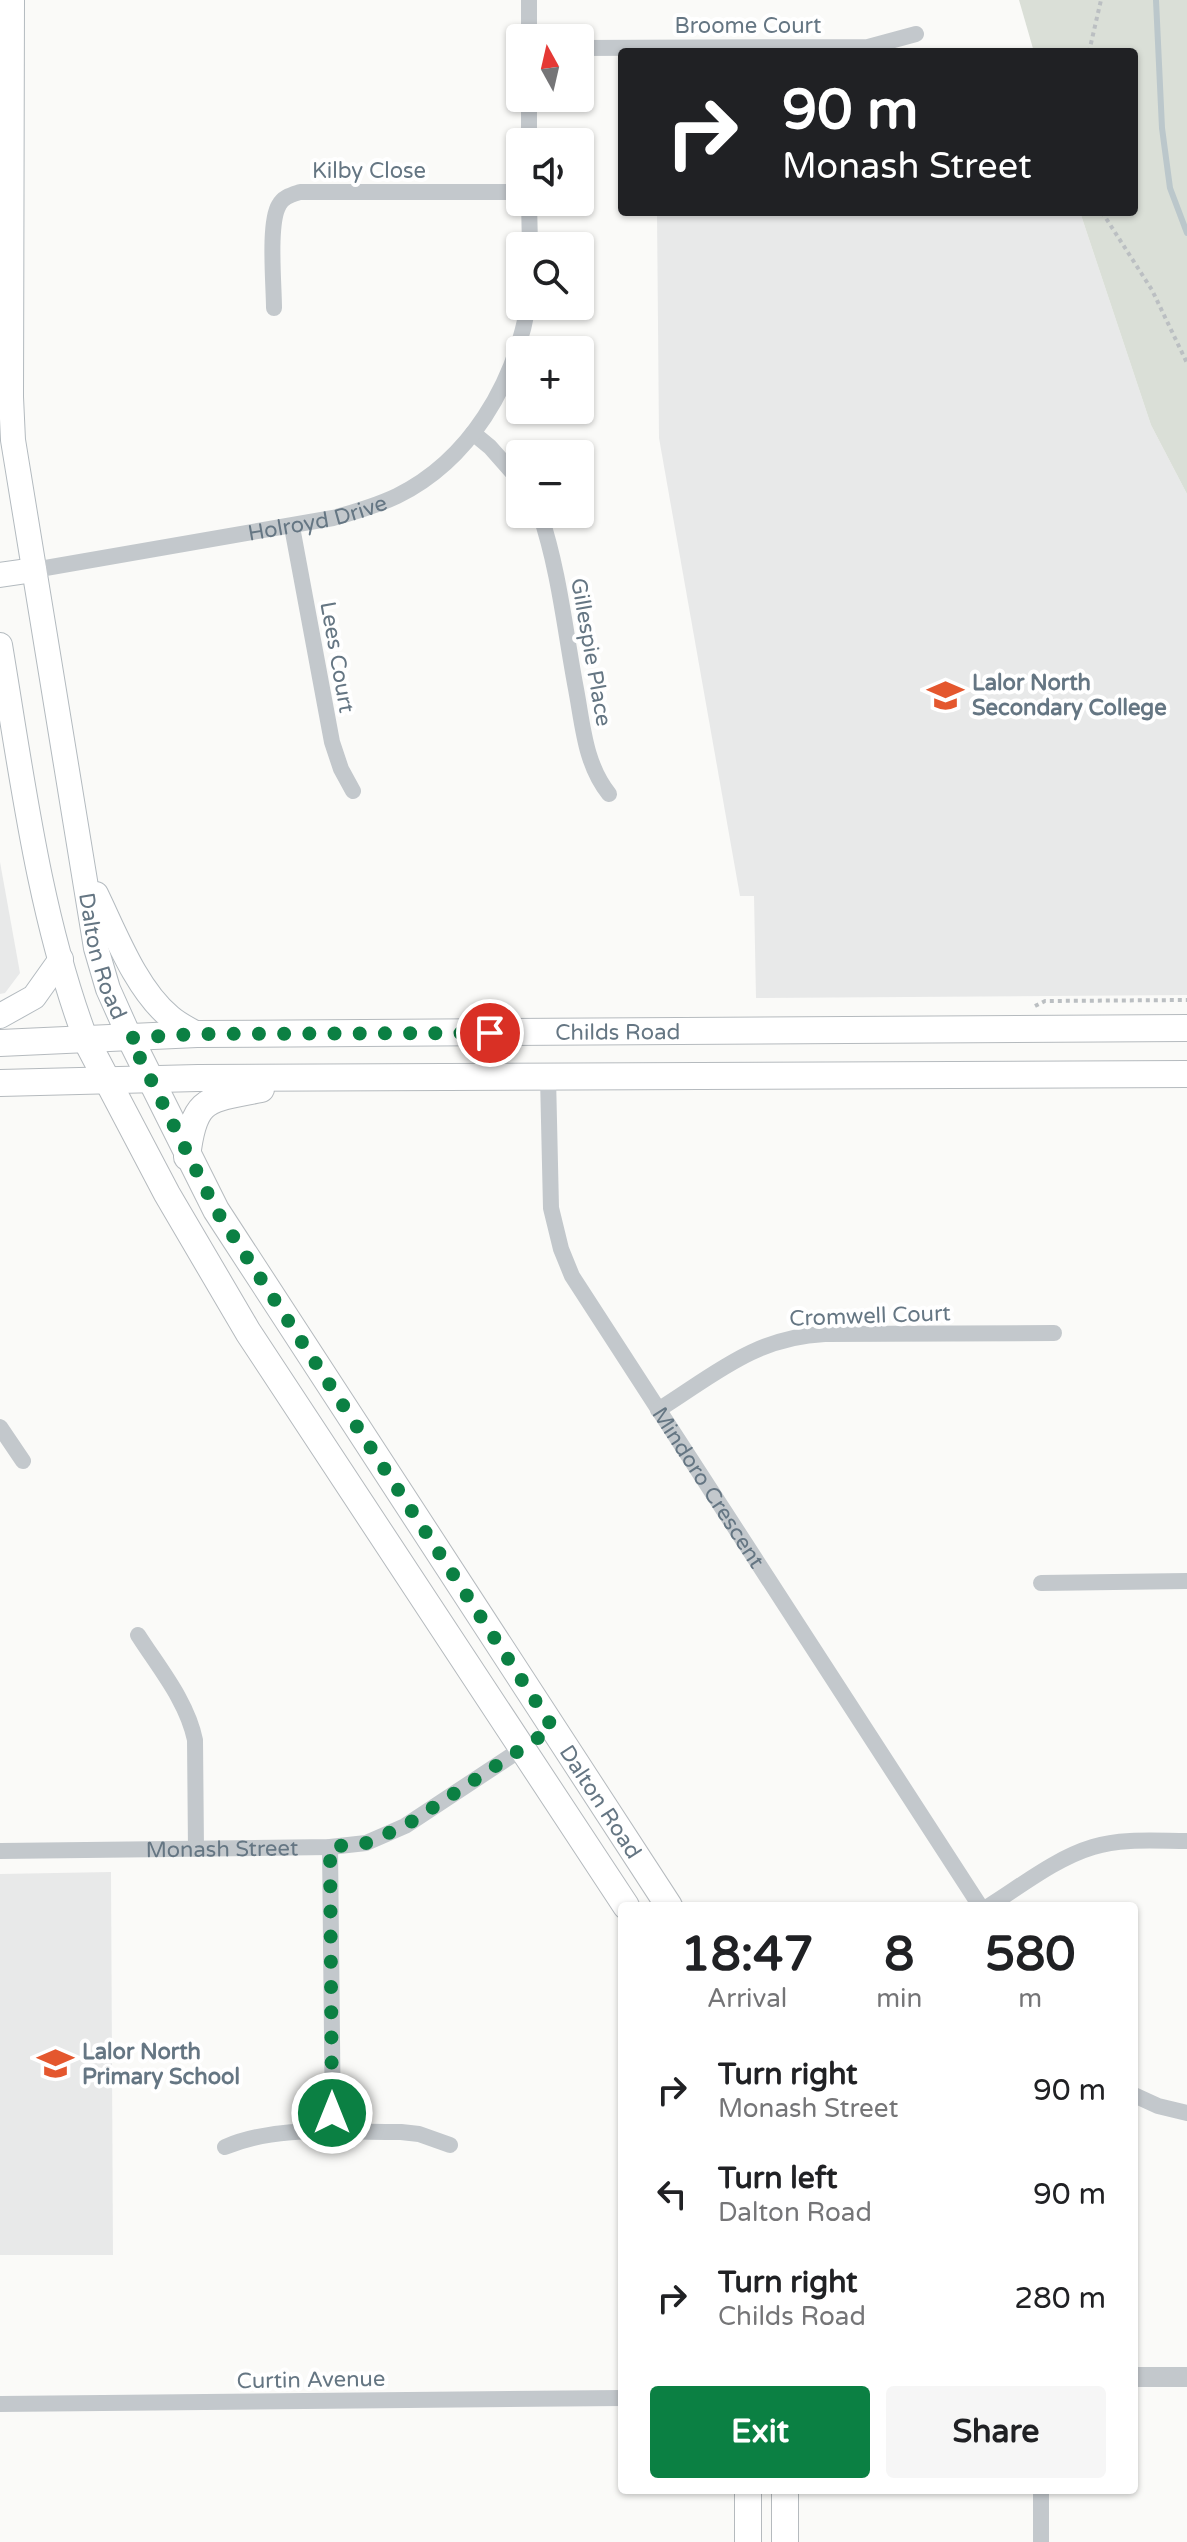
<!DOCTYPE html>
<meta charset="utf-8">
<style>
body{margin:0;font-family:"Varela Round",sans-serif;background:#f6f6f6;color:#202124;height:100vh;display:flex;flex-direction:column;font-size:30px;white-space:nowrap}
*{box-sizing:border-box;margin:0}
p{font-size:26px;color:#757577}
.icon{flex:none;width:44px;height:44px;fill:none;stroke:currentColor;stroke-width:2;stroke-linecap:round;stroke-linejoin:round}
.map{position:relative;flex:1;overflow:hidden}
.panel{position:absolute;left:618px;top:1902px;width:520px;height:592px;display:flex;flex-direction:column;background:#fff;border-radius:8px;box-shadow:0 2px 6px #0004}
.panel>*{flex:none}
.hud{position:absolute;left:618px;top:48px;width:520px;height:168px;border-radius:8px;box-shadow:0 2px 6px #0004;background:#202124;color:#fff;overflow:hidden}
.needle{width:52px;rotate:352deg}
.controls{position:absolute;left:506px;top:24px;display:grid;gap:16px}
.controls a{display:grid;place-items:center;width:88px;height:88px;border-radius:8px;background:#fff;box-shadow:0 2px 6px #0004;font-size:40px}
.pin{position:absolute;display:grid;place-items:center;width:68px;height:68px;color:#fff;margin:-34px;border:4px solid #fff;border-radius:50%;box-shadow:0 2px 8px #0007}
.me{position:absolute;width:88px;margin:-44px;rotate:0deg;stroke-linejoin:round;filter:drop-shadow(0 0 6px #0008)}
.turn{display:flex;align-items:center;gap:28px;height:168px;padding:0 32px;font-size:36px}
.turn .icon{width:104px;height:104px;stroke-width:2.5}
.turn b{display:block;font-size:56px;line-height:68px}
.eta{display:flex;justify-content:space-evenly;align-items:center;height:136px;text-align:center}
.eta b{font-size:48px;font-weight:800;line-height:56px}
.primary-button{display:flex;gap:16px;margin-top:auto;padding:16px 32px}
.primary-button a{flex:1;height:92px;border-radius:8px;background:#0b8043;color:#fff;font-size:32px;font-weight:800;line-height:92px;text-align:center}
.primary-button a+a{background:#f6f6f6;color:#202124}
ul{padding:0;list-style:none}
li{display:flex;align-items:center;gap:24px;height:104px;padding:0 32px}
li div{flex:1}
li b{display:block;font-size:30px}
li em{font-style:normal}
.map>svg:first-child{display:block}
</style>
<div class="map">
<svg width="1187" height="2542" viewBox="0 0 1187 2542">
<rect width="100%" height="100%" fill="#fafaf8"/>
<!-- built -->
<g fill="#e8e9e9">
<polygon points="657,212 1080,212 1151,425 1187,494 1187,995 756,998 754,896 740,896 659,438"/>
<polygon points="0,862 20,973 5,993 0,994"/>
<polygon points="111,1872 113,2255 0,2255 0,1874"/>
</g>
<!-- green -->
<polygon fill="#dadfd7" points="1019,0 1187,0 1187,494 1151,425 1080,212 1134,212 1134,52 1034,52"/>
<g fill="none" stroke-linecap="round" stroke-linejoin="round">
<!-- stream -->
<polyline stroke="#bbc7cb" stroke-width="6" points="1156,0 1162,128 1170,188 1187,233"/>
<defs>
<g id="secondary">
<path id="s4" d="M12 0 11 397 13 440 96 948 108 989 130 1038"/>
<polyline points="0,575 34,570"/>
<path d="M0 645C22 777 39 915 86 1040"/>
<path d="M96 894C115 933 136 989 170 1017 178 1024 188 1029 197 1034"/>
<polyline points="0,1016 34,997 61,959"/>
</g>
<g id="primary">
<path id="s5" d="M130 1038 216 1210 669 1906"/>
<polyline points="86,1040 167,1194 248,1332 626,1906"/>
<path id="s6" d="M0 1043 197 1034 1187 1028"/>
<polyline points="0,1083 198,1078 1187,1074"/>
<path d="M187 1157C194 1097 206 1100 261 1089"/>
<polyline points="748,2490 748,2542"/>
<polyline points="785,2490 785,2542"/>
</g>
</defs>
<!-- secondary casing -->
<use href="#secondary" stroke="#b3babf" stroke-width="26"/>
<!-- primary casing -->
<use href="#primary" stroke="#b5babe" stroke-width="28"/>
<!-- path -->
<g stroke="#bbbfc2" stroke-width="4" stroke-dasharray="4 4" stroke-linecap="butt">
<polyline points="1089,52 1101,0"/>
<polyline points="1102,212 1152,290 1187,363"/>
<polyline points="1035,1006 1045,1001 1187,1000"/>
</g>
<!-- minor -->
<g stroke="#c3c8cc" stroke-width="16">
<polyline points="529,0 529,38"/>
<polyline points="580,48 868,47 916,34"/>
<polyline points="529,98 529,142"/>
<polyline points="529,202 530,246"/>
<path d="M274 308C274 285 268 223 279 205 283 197 291 195 300 192H520"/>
<polyline points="473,433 490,447 520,481"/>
<path d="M540 514C559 570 565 631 576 689 583 726 585 764 609 794"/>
<polyline points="292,527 332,742 341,769 353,791"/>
<path id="s1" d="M34 570 333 518C355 512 376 506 397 496 470 460 514 384 528 306"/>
<path id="s2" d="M548 1077 551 1208 561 1249 572 1276 980 1906"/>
<path d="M658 1410C714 1375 755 1337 825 1334L1054 1333"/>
<polyline points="0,1427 23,1461"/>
<polyline points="1041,1583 1187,1581"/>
<path d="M138 1635C159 1668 187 1701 195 1740L196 1849"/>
<polyline points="330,1847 333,2133"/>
<path id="s3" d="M0 1851 330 1847 366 1843 405 1826 523 1748"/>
<path d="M989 1906C1021 1886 1056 1858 1093 1847 1122 1838 1157 1841 1187 1841"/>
<polyline points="1134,2095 1158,2106 1187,2113"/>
<path d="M225 2147C279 2124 344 2133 401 2132L419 2134 450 2145"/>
<polyline points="0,2404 622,2398"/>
<polyline points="1041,2490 1041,2542"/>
</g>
<!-- tertiary -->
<polyline stroke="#c3c8cc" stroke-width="20" points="1134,2377 1187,2377"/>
<!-- secondary -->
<use href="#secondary" stroke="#fff" stroke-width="24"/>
<!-- primary -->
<use href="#primary" stroke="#fff" stroke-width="26"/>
</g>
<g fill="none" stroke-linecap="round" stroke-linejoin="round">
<!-- route -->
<polyline stroke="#0b8043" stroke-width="14" stroke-dasharray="0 25.2" points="332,2113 330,1847 366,1843 405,1826 553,1728 216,1210 130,1038 197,1034 490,1033"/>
</g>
<!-- icons -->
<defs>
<symbol id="school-bare" viewBox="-9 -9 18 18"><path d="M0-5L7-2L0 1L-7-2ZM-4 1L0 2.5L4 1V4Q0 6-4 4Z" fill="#e4572e" stroke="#fff" stroke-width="2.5" paint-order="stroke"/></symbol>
</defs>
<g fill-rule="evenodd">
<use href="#school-bare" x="920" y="670" width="51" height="51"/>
<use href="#school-bare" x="30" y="2038" width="51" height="51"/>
</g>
<g text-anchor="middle" stroke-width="8" stroke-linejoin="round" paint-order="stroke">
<!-- street labels -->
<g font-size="22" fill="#657683" stroke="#fff">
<text x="748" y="33">Broome Court</text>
<text x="369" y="178">Kilby Close</text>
<text dy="8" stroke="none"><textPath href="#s1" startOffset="288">Holroyd Drive</textPath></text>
<text transform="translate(592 652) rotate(80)" y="8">Gillespie Place</text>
<text transform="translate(338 657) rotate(80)" y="8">Lees Court</text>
<text dy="8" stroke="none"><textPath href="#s4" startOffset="964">Dalton Road</textPath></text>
<text dy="8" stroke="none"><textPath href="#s6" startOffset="618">Childs Road</textPath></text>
<text transform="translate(870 1315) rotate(-2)" y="8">Cromwell Court</text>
<text dy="8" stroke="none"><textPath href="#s2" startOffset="454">Mindoro Crescent</textPath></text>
<text dy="8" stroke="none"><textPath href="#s5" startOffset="898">Dalton Road</textPath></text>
<text dy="8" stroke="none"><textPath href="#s3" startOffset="222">Monash Street</textPath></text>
<text transform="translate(311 2379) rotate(-1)" y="8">Curtin Avenue</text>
</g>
<!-- poi labels -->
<g font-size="22" font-weight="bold" fill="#657683" stroke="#fff" text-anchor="start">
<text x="972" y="690">Lalor North<tspan x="972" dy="25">Secondary College</tspan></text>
<text x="82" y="2059">Lalor North<tspan x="82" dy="25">Primary School</tspan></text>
</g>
</g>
</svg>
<div class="controls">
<a><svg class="needle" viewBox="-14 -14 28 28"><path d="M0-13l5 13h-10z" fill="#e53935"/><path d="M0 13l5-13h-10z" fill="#757577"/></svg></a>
<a><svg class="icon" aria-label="sound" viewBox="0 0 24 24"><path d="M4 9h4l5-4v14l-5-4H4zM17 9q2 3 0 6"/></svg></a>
<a><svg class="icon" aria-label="search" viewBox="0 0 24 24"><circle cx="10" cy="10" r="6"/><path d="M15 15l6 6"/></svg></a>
<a>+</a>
<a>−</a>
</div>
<div class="pin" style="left:490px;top:1033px;background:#d93025"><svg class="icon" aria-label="arrive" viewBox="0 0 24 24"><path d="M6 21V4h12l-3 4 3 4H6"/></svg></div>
<svg class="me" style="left:332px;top:2113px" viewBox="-20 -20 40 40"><circle r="17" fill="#0b8043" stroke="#fff" stroke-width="3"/><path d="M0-11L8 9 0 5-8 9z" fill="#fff"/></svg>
<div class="hud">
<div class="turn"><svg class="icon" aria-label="right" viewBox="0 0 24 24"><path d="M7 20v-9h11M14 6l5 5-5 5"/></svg><div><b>90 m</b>Monash Street</div></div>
</div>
<section class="panel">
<div class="eta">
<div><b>18:47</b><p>Arrival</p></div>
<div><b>8</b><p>min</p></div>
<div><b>580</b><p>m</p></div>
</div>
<ul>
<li><svg class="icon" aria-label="right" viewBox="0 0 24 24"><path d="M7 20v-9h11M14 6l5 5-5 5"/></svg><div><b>Turn right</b><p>Monash Street</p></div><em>90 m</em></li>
<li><svg class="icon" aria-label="left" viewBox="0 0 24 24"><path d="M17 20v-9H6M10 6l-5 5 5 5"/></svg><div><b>Turn left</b><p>Dalton Road</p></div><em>90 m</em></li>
<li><svg class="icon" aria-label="right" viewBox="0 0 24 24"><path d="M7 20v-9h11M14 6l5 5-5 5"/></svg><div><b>Turn right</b><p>Childs Road</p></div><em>280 m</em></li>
</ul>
<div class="primary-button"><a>Exit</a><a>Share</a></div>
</section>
</div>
